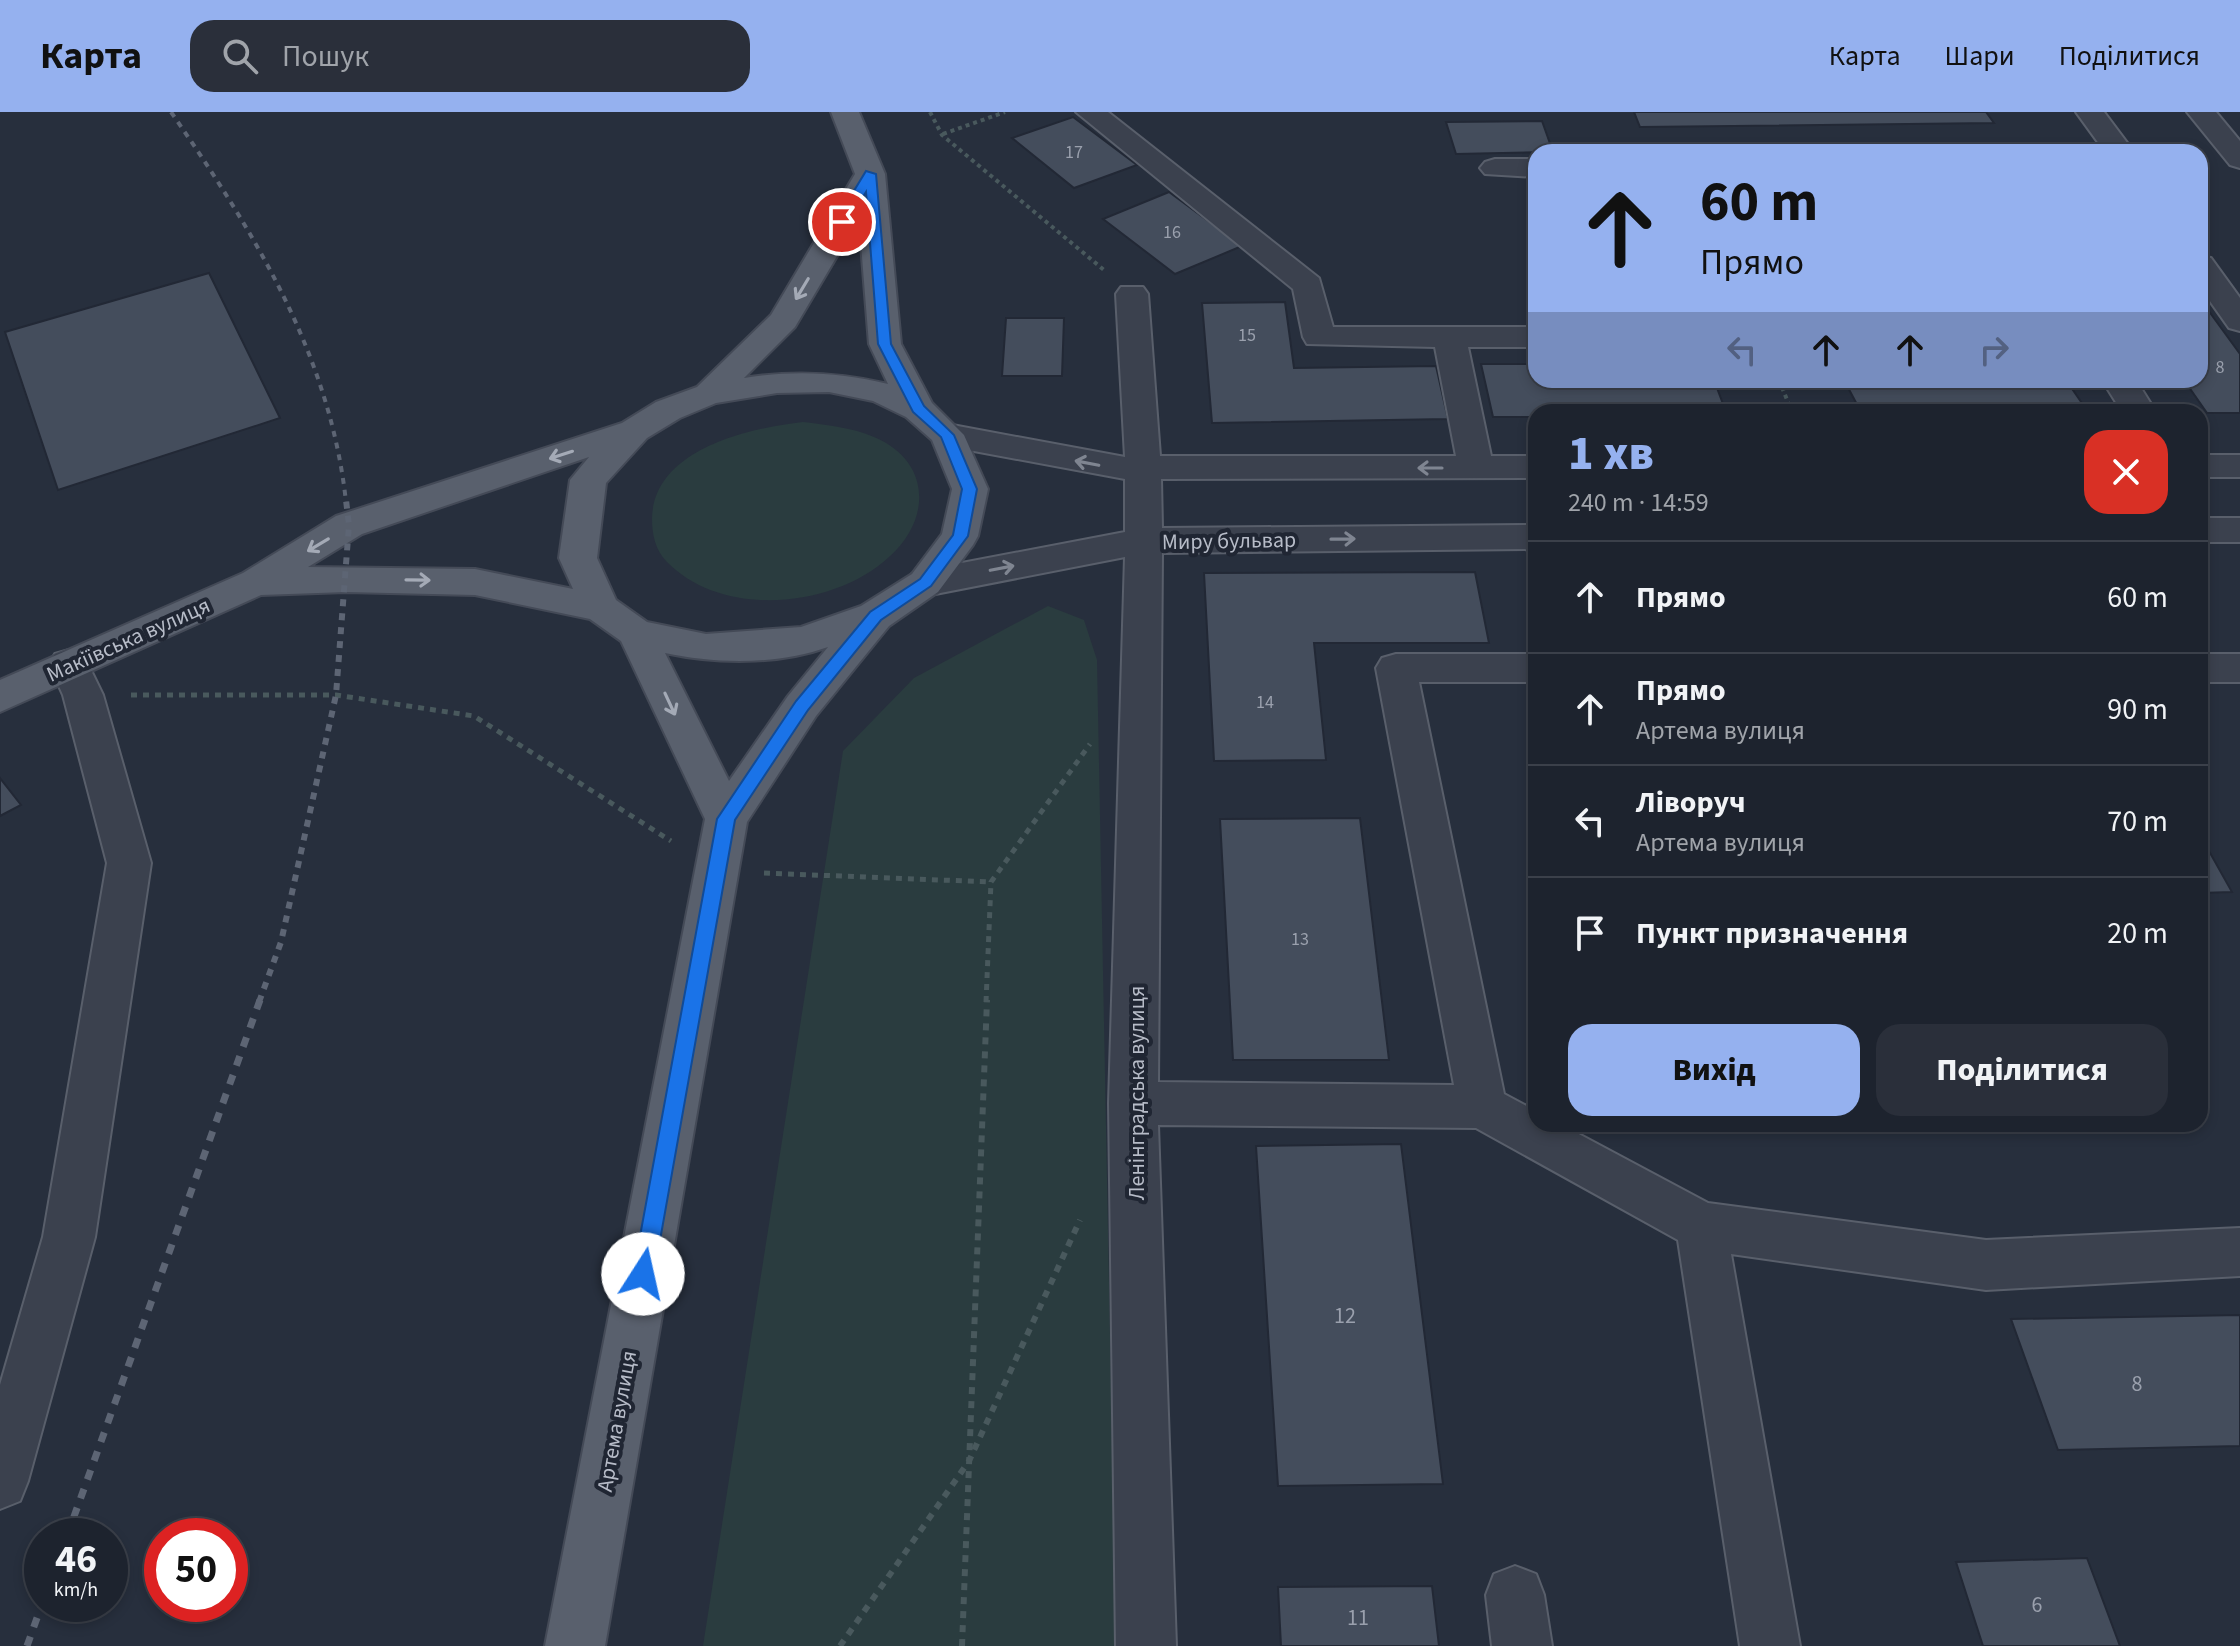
<!DOCTYPE html>
<html lang="uk">
<meta charset="utf-8">
<style>
body{margin:0;font-family:"Source Sans 3",sans-serif;background:#2a2f3a;color:#f1f3f6;height:100vh;display:flex;flex-direction:column;font-size:30px;white-space:nowrap}
*{box-sizing:border-box;margin:0}
p{font-size:26px;color:#a0a4aa}
.icon{flex:none;width:44px;height:44px;fill:none;stroke:currentColor;stroke-width:2;stroke-linecap:round;stroke-linejoin:round}
.map{position:relative;flex:1;overflow:hidden}
.sheet{position:absolute;left:1528px;top:292px;width:680px;height:728px;display:flex;flex-direction:column;background:#1d232e;border-radius:24px;box-shadow:0 4px 12px #0003,0 0 0 2px #3b404a}
.sheet>*{flex:none}
.banner{position:absolute;left:1528px;top:32px;width:680px;height:244px;border-radius:24px;box-shadow:0 4px 12px #0003,0 0 0 2px #3b404a;background:#95b1ef;color:#111;overflow:hidden}
.speed{position:absolute;left:24px;top:1406px;display:flex;gap:16px;font-size:40px;font-weight:700;text-align:center}
.speed>*{display:grid;place-content:center;width:104px;height:104px;border-radius:50%;background:#1d232e;box-shadow:0 4px 12px #0003,0 0 0 2px #3b404a;line-height:1}
.speed small{font-size:20px;font-weight:400}
.speed .limit{border:12px solid #d22;background:#fff;color:#111}
.pin{position:absolute;display:grid;place-items:center;width:68px;height:68px;color:#fff;margin:-34px;border:4px solid #fff;border-radius:50%;box-shadow:0 2px 8px #0007}
.me{position:absolute;width:88px;margin:-44px;rotate:10deg;stroke-linejoin:round;filter:drop-shadow(0 0 6px #0008)}
.turn{display:flex;align-items:center;gap:28px;height:168px;padding:0 40px;font-size:36px}
.turn .icon{width:104px;height:104px;stroke-width:2.5}
.turn b{display:block;font-size:56px;line-height:68px}
.lanes{display:flex;align-items:center;height:76px;padding:0 40px;background:#0003;justify-content:center;gap:40px;direction:ltr}
.lanes .off{opacity:.35}
.round{display:grid;place-items:center;flex:none;width:84px;height:84px;border-radius:24px;background:#2a2f3a}
.summary{display:flex;align-items:center;justify-content:space-between;height:136px;padding:0 40px}
h1{font-size:48px;font-weight:800;line-height:60px;color:#95b1ef}
.primary-button{display:flex;gap:16px;margin-top:auto;padding:16px 40px}
.primary-button a{flex:1;height:92px;border-radius:24px;background:#95b1ef;color:#111;font-size:32px;font-weight:800;line-height:92px;text-align:center}
.primary-button a+a{background:#2a2f3a;color:#f1f3f6}
ul{padding:0;list-style:none}
li{display:flex;align-items:center;gap:24px;height:112px;padding:0 40px;border-top:2px solid #3b404a}
li div{flex:1}
li b{display:block;font-size:30px}
li em{font-style:normal}
header{display:flex;align-items:center;gap:48px;box-sizing:border-box;height:112px;padding:0 40px;background:#95b1ef;color:#111}
header strong{font-size:38px}
nav{display:flex;gap:44px;margin-inline-start:auto;font-size:28px}
.search{width:560px;height:72px;background:#2a2f3a;display:flex;align-items:center;gap:20px;box-sizing:border-box;padding:0 28px;border-radius:24px;color:#a0a4aa;font-size:30px}
.map>svg:first-child{display:block}
</style>
<header>
<strong>Карта</strong>
<div class="search"><svg class="icon" aria-label="search" viewBox="0 0 24 24"><circle cx="10" cy="10" r="6"/><path d="M15 15l6 6"/></svg>Пошук</div>
<nav><a>Карта</a><a>Шари</a><a>Поділитися</a></nav>
</header>
<div class="map">
<svg width="2240" height="1534" viewBox="0 0 2240 1534">
<rect width="100%" height="100%" fill="#272f3d"/>
<!-- green -->
<g fill="#2a3c3f">
<path d="M803 310C827 313 850 315 874 325 931 349 932 407 889 445 834 496 723 507 667 450 655 438 652 422 652 406 654 337 749 316 803 310Z"/>
<polygon points="1048,494 1084,508 1097,548 1116,1534 703,1534 843,639 914,566"/>
</g>
<!-- building -->
<g fill="#444d5c" stroke="#222835" stroke-width="2">
<polygon points="1634,0 1986,0 1994,11 1640,15"/>
<polygon points="1073,5 1137,53 1074,76 1012,26"/>
<polygon points="1542,9 1553,40 1456,42 1446,10"/>
<polygon points="1169,80 1242,134 1175,162 1103,107"/>
<polygon points="209,161 280,306 58,378 5,220"/>
<polygon points="2200,187 2240,242 2240,301 2207,301 2184,268 2200,268"/>
<polygon points="1285,190 1294,256 1436,254 1448,307 1212,311 1202,191"/>
<polygon points="1006,206 1064,206 1062,264 1002,264"/>
<polygon points="1481,252 1536,252 1536,268 1714,268 1726,300 1536,300 1536,305 1493,305"/>
<polygon points="1844,268 2066,268 2088,300 1861,300"/>
<polygon points="1475,460 1489,531 1314,531 1326,648 1214,649 1204,461"/>
<polygon points="0,666 21,693 0,704"/>
<polygon points="1360,706 1389,948 1233,948 1220,707"/>
<polygon points="2200,723 2232,780 2200,781"/>
<polygon points="1401,1032 1443,1372 1278,1374 1256,1034"/>
<polygon points="2240,1203 2240,1334 2058,1338 2011,1207"/>
<polygon points="2087,1446 2120,1534 1983,1534 1956,1450"/>
<polygon points="1432,1474 1439,1534 1281,1534 1278,1475"/>
</g>
<g fill="none" stroke-linecap="round" stroke-linejoin="round">
<defs>
<g id="minor">
<polygon points="1076,0 1108,0 1319,166 1333,215 1536,215 1536,235 1468,235 1491,344 1536,344 1536,366 1161,367 1162,416 1536,413 1536,437 1162,441 1158,970 1454,973 1376,556 1382,546 1396,542 1536,542 1536,570 1419,570 1504,982 1536,999 1536,1012 1560,1012 1708,1091 1986,1128 2240,1116 2240,1164 1986,1178 1731,1142 1800,1534 1740,1534 1678,1128 1476,1016 1158,1013 1176,1534 1116,1534 1109,991 1125,445 925,484 912,480 906,471 912,462 925,458 1125,420 1125,367 947,334 935,331 930,323 935,315 947,312 1125,345 1116,182 1121,175 1143,175 1148,182 1160,344 1456,344 1435,235 1307,232 1303,225 1293,177"/>
<polygon points="2076,0 2104,0 2134,40 2105,40"/>
<polygon points="2187,0 2216,0 2240,29 2240,56 2230,53"/>
<polygon points="1495,47 1536,47 1536,65 1485,62 1480,56 1485,50"/>
<polygon points="2200,144 2211,146 2240,186 2240,219 2229,216 2200,175"/>
<polygon points="2102,268 2136,268 2156,300 2122,300"/>
<rect x="2200" y="343" width="40" height="22"/>
<rect x="2200" y="406" width="40" height="24"/>
<polygon points="69,538 83,542 103,583 151,751 95,1125 28,1369 20,1389 0,1397 0,1273 43,1125 107,751 63,583 49,552 55,542"/>
<rect x="2200" y="542" width="40" height="28"/>
<polygon points="1515,1454 1536,1462 1544,1483 1552,1534 1492,1534 1486,1483 1494,1462"/>
</g>
<path id="major" d="M831 0H859L885 62 901 232 932 291 964 323 988 377 978 424 973 433 938 480 889 514 816 604 747 710 605 1534H545L705 707 621 529 590 507 475 483 346 480 261 483 0 600V568L243 461 336 404 622 311 656 290 697 275 771 203 855 62ZM859 107 869 232 888 272C839 260 794 258 744 266L795 215ZM829 280 873 289 906 305 932 328 952 377 942 422 912 462 861 494 801 515 706 522 647 510 616 488 597 446 606 371 647 326 680 306 716 291 777 281ZM589 345 570 368 559 446 573 477 475 457 308 455 362 422ZM828 535 788 584 729 669 665 541C716 552 778 553 828 535Z"/>
</defs>
<!-- minor casing -->
<use href="#minor" stroke="#595f6b" stroke-width="4"/>
<!-- major casing -->
<use href="#major" stroke="#444a57" stroke-width="4"/>
<!-- path-far2 -->
<g stroke="#49595d" stroke-width="4" stroke-dasharray="4 4" stroke-linecap="butt">
<polyline points="930,0 942,23 1104,158"/>
<polyline points="943,22 1005,0"/>
<polyline points="1779,268 1792,300"/>
</g>
<!-- path-far1 -->
<g stroke="#49595d" stroke-width="5" stroke-dasharray="6 6" stroke-linecap="butt">
<polyline points="131,583 336,583 474,604 671,729"/>
<polyline points="764,761 991,770"/>
<polyline points="986,890 991,770 1090,632"/>
</g>
<!-- path -->
<g stroke="#49595d" stroke-width="6" stroke-dasharray="7 7" stroke-linecap="butt">
<polyline points="840,1534 969,1349 1080,1108"/>
<polyline points="962,1534 987,888"/>
</g>
<!-- minor -->
<use href="#minor" fill="#3b414e" fill-rule="evenodd"/>
<!-- major -->
<use href="#major" fill="#59606d" fill-rule="evenodd"/>
<!-- rail-far2 -->
<path stroke="#5d6574" stroke-width="4" stroke-dasharray="6 6" stroke-linecap="butt" d="M171 0C254 120 330 242 346 390"/>
<!-- rail-far1 -->
<polyline stroke="#5d6574" stroke-width="6" stroke-dasharray="7 7" stroke-linecap="butt" points="259,890 281,830 336,583 349,413 346,388"/>
<!-- rail -->
<g stroke="#5d6574" stroke-width="7" stroke-dasharray="10 10" stroke-linecap="butt">
<polyline points="67,1424 260,888"/>
<polyline points="27,1534 42,1492"/>
</g>
</g>
<!-- one-way arrows -->
<defs><path id="oneway-shaft" d="M-6 0H5M1.5-3L5.5 0L1.5 3" fill="none" stroke-width="1.6" stroke-linecap="round" stroke-linejoin="round" transform="scale(2)"/></defs>
<g stroke="#a4aab6">
<use href="#oneway-shaft" transform="translate(802 177) rotate(121)"/>
<use href="#oneway-shaft" transform="translate(561 343) rotate(162)"/>
<use href="#oneway-shaft" transform="translate(318 433) rotate(149)"/>
<use href="#oneway-shaft" transform="translate(418 468) rotate(1)"/>
<use href="#oneway-shaft" transform="translate(670 592) rotate(65)"/>
</g>
<g stroke="#7f8591">
<use href="#oneway-shaft" transform="translate(1087 351) rotate(-169)"/>
<use href="#oneway-shaft" transform="translate(1430 356) rotate(180)"/>
<use href="#oneway-shaft" transform="translate(1343 427) rotate(-1)"/>
<use href="#oneway-shaft" transform="translate(1002 456) rotate(-11)"/>
</g>
<!-- route -->
<polygon fill="#1a73e8" stroke="#114b97" stroke-width="2" points="866,59 876,62 891,232 924,294 954,323 977,377 968,424 931,474 881,508 808,598 735,708 654,1162 651,1169 643,1172 636,1169 633,1162 717,707 796,589 870,500 920,467 953,423 962,377 941,325 913,300 878,232 866,80 846,113 835,110"/>
<g text-anchor="middle" stroke-width="8" stroke-linejoin="round" paint-order="stroke">
<!-- number labels -->
<g font-size="18" fill="#9aa0ad">
<text x="1074" y="46">17</text>
<text x="1172" y="126">16</text>
<text x="1247" y="229">15</text>
<text x="2220" y="261">8</text>
<text x="1265" y="596">14</text>
<text x="1300" y="833">13</text>
</g>
<!-- street labels -->
<g font-size="22" fill="#b7bcc8" stroke="#202633">
<text transform="translate(1229 428) rotate(-1)" y="8">Миру бульвар</text>
<text transform="translate(128 527) rotate(-24)" y="8">Макіївська вулиця</text>
<text transform="translate(1136 981) rotate(-90)" y="8">Ленінградська вулиця</text>
<text transform="translate(616 1309) rotate(-80)" y="8">Артема вулиця</text>
</g>
<!-- near-number labels -->
<g font-size="22" fill="#9aa0ad">
<text x="1345" y="1211">12</text>
<text x="2137" y="1279">8</text>
<text x="2037" y="1500">6</text>
<text x="1358" y="1513">11</text>
</g>
</g>
</svg>
<div class="speed"><div>46<small>km/h</small></div><div class="limit">50</div></div>
<div class="pin" style="left:842px;top:110px;background:#d93025"><svg class="icon" aria-label="arrive" viewBox="0 0 24 24"><path d="M6 21V4h12l-3 4 3 4H6"/></svg></div>
<svg class="me" style="left:643px;top:1162px" viewBox="-20 -20 40 40"><circle r="19" fill="#fff"/><path d="M0-13L10 11 0 6-10 11z" fill="#1a73e8"/></svg>
<div class="banner">
<div class="turn"><svg class="icon" aria-label="ahead" viewBox="0 0 24 24"><path d="M12 20V5M6 11l6-6 6 6"/></svg><div><b>60 m</b>Прямо</div></div>
<div class="lanes"><svg class="icon off" aria-label="left" viewBox="0 0 24 24"><path d="M17 20v-9H6M10 6l-5 5 5 5"/></svg><svg class="icon" aria-label="ahead" viewBox="0 0 24 24"><path d="M12 20V5M6 11l6-6 6 6"/></svg><svg class="icon" aria-label="ahead" viewBox="0 0 24 24"><path d="M12 20V5M6 11l6-6 6 6"/></svg><svg class="icon off" aria-label="right" viewBox="0 0 24 24"><path d="M7 20v-9h11M14 6l5 5-5 5"/></svg></div>
</div>
<section class="sheet">
<div class="summary"><div><h1>1 хв</h1><p>240 m · 14:59</p></div><a class="round" style="background:#d93025;color:#fff"><svg class="icon" aria-label="close" viewBox="0 0 24 24"><path d="M6 6l12 12M18 6L6 18"/></svg></a></div>
<ul>
<li><svg class="icon" aria-label="ahead" viewBox="0 0 24 24"><path d="M12 20V5M6 11l6-6 6 6"/></svg><div><b>Прямо</b></div><em>60 m</em></li>
<li><svg class="icon" aria-label="ahead" viewBox="0 0 24 24"><path d="M12 20V5M6 11l6-6 6 6"/></svg><div><b>Прямо</b><p>Артема вулиця</p></div><em>90 m</em></li>
<li><svg class="icon" aria-label="left" viewBox="0 0 24 24"><path d="M17 20v-9H6M10 6l-5 5 5 5"/></svg><div><b>Ліворуч</b><p>Артема вулиця</p></div><em>70 m</em></li>
<li><svg class="icon" aria-label="arrive" viewBox="0 0 24 24"><path d="M6 21V4h12l-3 4 3 4H6"/></svg><div><b>Пункт призначення</b></div><em>20 m</em></li>
</ul>
<div class="primary-button"><a>Вихід</a><a>Поділитися</a></div>
</section>
</div>
